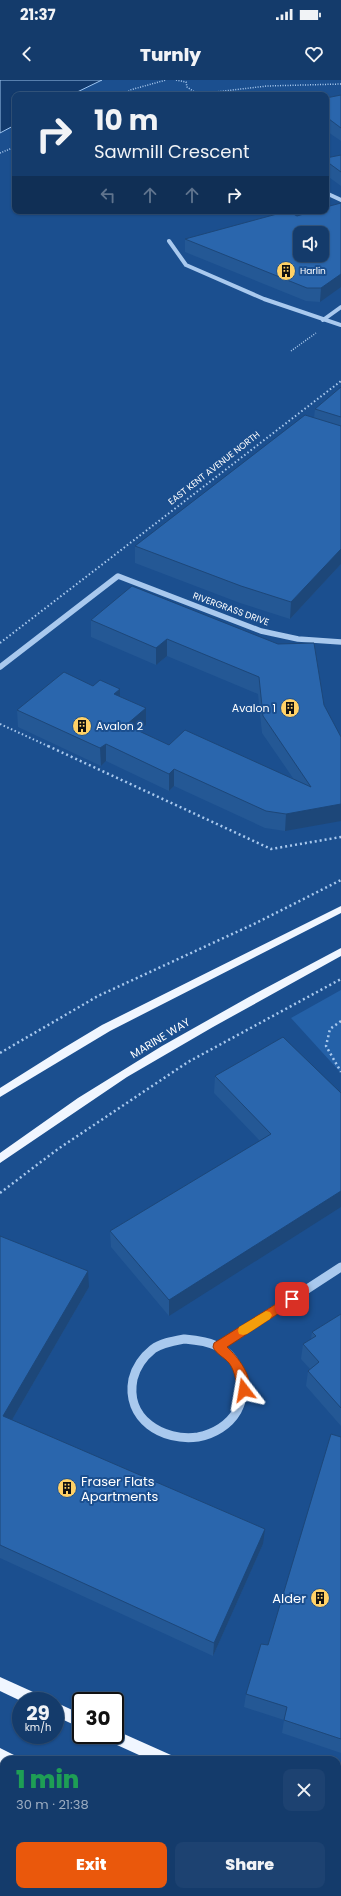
<!DOCTYPE html>
<meta charset="utf-8">
<style>
body{margin:0;font-family:Poppins,sans-serif;background:#1d4271;color:#f1f3f6;height:100vh;display:flex;flex-direction:column;font-size:15px;white-space:nowrap}
*{box-sizing:border-box;margin:0}
p{font-size:13px;color:#9dadc1}
.icon{flex:none;width:22px;height:22px;fill:none;stroke:currentColor;stroke-width:2;stroke-linecap:round;stroke-linejoin:round}
.map{position:relative;flex:1;overflow:hidden}
.side{position:absolute;left:0px;top:1676px;width:341px;height:140px;display:flex;flex-direction:column;background:#143b6b;border-radius:12px 12px 0 0;box-shadow:0 1px 3px #0004,0 0 0 1px #33557e}
.side>*{flex:none}
.hud{position:absolute;left:12px;top:12px;width:317px;height:122px;border-radius:8px;box-shadow:0 1px 3px #0004,0 0 0 1px #33557e;background:#143b6b;color:#f1f3f6;overflow:hidden}
.fabs{position:absolute;left:293px;top:146px;display:grid;gap:8px}
.fabs a{display:grid;place-items:center;width:36px;height:36px;border-radius:8px;background:#143b6b;box-shadow:0 1px 3px #0004,0 0 0 1px #33557e;font-size:20px}
.speed{position:absolute;left:12px;top:1612px;display:flex;gap:8px;font-size:20px;font-weight:700;text-align:center}
.speed>*{display:grid;place-content:center;width:52px;height:52px;border-radius:50%;background:#143b6b;box-shadow:0 1px 3px #0004,0 0 0 1px #33557e;line-height:1}
.speed small{font-size:10px;font-weight:400}
.speed .limit{border:2px solid #111;border-radius:6px;background:#fff;color:#111}
.pin{position:absolute;display:grid;place-items:center;width:34px;height:34px;color:#fff;margin:-17px;border-radius:8px;box-shadow:0 2px 6px #0006}
.me{position:absolute;width:44px;margin:-22px;rotate:346deg;stroke-linejoin:round;filter:drop-shadow(0 0 3px #0008)}
.turn{display:flex;align-items:center;gap:14px;height:84px;padding:0 16px;font-size:18px}
.turn .icon{width:52px;height:52px;stroke-width:2.5}
.turn b{display:block;font-size:28px;line-height:34px}
.lanes{display:flex;align-items:center;height:38px;padding:0 16px;background:#0003;justify-content:center;gap:20px;direction:ltr}
.lanes .off{opacity:.35}
.round{display:grid;place-items:center;flex:none;width:42px;height:42px;border-radius:8px;background:#1d4271}
.summary{display:flex;align-items:center;justify-content:space-between;height:68px;padding:0 16px}
h1{font-size:24px;font-weight:800;line-height:30px;color:#1e9e55}
.button{display:flex;gap:8px;margin-top:auto;padding:8px 16px}
.button a{flex:1;height:46px;border-radius:8px;background:#ea580c;color:#fff;font-size:16px;font-weight:800;line-height:46px;text-align:center}
.button a+a{background:#1d4271;color:#f1f3f6}
.status{display:flex;justify-content:space-between;align-items:center;height:28px;padding:0 20px;background:#143b6b;direction:ltr}
.status svg{height:11px;fill:currentColor}
header{display:flex;justify-content:space-between;align-items:center;height:52px;padding:0 16px;background:#143b6b;font-size:18px;font-weight:800}
.map>svg:first-child{display:block}
</style>
<div class="status"><b>21:37</b><svg viewBox="0 0 49 12"><path d="M0 12V9h3v3zM5 12V6h3v6zM10 12V3h3v9zM15 12V0h3v12zM26 1h20v11H26zM47 4h2v5h-2z"/></svg></div>
<header><svg class="icon" aria-label="back" viewBox="0 0 24 24"><path d="M15 5l-7 7 7 7"/></svg>Turnly<svg class="icon" aria-label="heart" viewBox="0 0 24 24"><path d="M12 20l-8-8c-3-5 5-10 8-4 3-6 11-1 8 4z"/></svg></header>
<div class="map">
<svg width="341" height="1816" viewBox="0 0 341 1816">
<rect width="100%" height="100%" fill="#1b4f8f"/>
<!-- green -->
<polygon fill="#2461a8" points="341,910 341,993 291,938"/>
<!-- water -->
<polygon fill="#123a6d" stroke="#9cc4f0" points="0,0 102,0 71,15 15,15 15,45 0,53"/>
<g fill="none" stroke-linecap="round" stroke-linejoin="round">
<!-- path-far2 -->
<g stroke="#a9c9ee" stroke-width="1.5" stroke-dasharray="1 1.5" stroke-linecap="butt">
<polyline points="176,0 186,2 187,7 199,15"/>
<polyline points="198,14 267,6 341,4"/>
<polyline points="125,15 130,10 166,0"/>
<polyline points="0,73 15,67"/>
<polyline points="291,271 316,253"/>
</g>
<!-- path-far1 -->
<g stroke="#a9c9ee" stroke-width="2" stroke-dasharray="1.5 2.5" stroke-linecap="butt">
<polyline points="0,563 341,301"/>
<polyline points="0,644 50,667"/>
</g>
<!-- path -->
<g stroke="#a9c9ee" stroke-width="2.5" stroke-dasharray="2 3" stroke-linecap="butt">
<polyline points="48,666 271,769 341,757"/>
<polyline points="341,941 330,949 326,966 341,992"/>
<polyline points="0,973 98,916 256,843 341,800"/>
<polyline points="0,1113 58,1069 188,982 341,899"/>
</g>
<!-- minor-far2 -->
<g stroke="#a9c9ee" stroke-width="4">
<polyline points="326,113 341,120"/>
<polyline points="169,161 186,185 264,219 341,245"/>
<polyline points="323,240 341,227"/>
</g>
<!-- minor-far1 -->
<polyline stroke="#a9c9ee" stroke-width="5.5" points="0,587 118,496 261,551 298,559 341,562"/>
<!-- minor -->
<g stroke="#a9c9ee" stroke-width="9">
<path d="M184 1259C195 1260 207 1261 217 1266 240 1277 249 1309 237 1331 229 1345 214 1354 198 1357 163 1362 125 1339 133 1299 136 1287 143 1277 153 1269 161 1263 173 1261 184 1259Z"/>
<polyline points="218,1267 341,1187"/>
</g>
<!-- major -->
<g fill="#f0f6ff" fill-rule="evenodd">
<polygon points="341,826 341,833 110,951 0,1017 0,1008 62,969 102,945"/>
<polygon points="341,868 341,876 213,947 127,997 0,1083 0,1073 78,1018 162,966 249,917"/>
<polygon points="0,1597 42,1616 44,1621 21,1621 0,1611"/>
<polygon points="55,1622 81,1634 81,1648 55,1636"/>
<polygon points="115,1650 171,1675 173,1680 150,1680 106,1660 104,1655 115,1655"/>
<polygon points="0,1668 14,1675 16,1680 4,1680 4,1685 0,1683"/>
<polygon points="337,1751 341,1752 341,1767 337,1766"/>
<polygon points="271,1812 292,1812 293,1816 272,1816"/>
</g>
</g>
<!-- wall -->
<g fill="#245895">
<polygon points="341,15 341,61 328,52 326,52 326,18"/>
<polygon points="341,75 341,106 326,95 326,78"/>
<polygon points="341,123 320,222 306,221 185,172 185,159 297,136"/>
<polygon points="341,307 341,484 290,539 240,523 135,483 135,466 314,338 315,329"/>
<polygon points="132,506 324,625 341,657 285,751 265,748 174,706 169,711 106,681 101,686 18,647 17,630 93,606 120,609 120,617 146,645 139,651 169,665 293,698 262,653 258,614 167,576 156,585 91,557 91,540"/>
<polygon points="215,996 341,1013 169,1236 111,1167 110,1151 260,1061 214,1013"/>
<polygon points="0,1156 89,1207 12,1340 263,1464 213,1576 0,1478"/>
<polygon points="341,1234 341,1346 306,1306 308,1291 310,1289 301,1279 303,1264 311,1259 312,1252"/>
<polygon points="341,1357 341,1673 282,1653 284,1640 244,1627 246,1614 268,1565"/>
</g>
<!-- shaded-wall -->
<g fill="#1d4779">
<polygon points="329,39 328,52 326,52 326,40"/>
<polygon points="341,194 341,207 320,222 321,208"/>
<polygon points="341,469 341,484 290,539 291,522"/>
<polygon points="167,559 167,576 156,585 156,568"/>
<polygon points="120,609 120,626 114,614"/>
<polygon points="146,628 146,645 126,662 126,645"/>
<polygon points="106,664 106,681 101,686 100,668"/>
<polygon points="174,689 174,706 169,711 169,694"/>
<polygon points="341,724 341,741 285,751 286,734"/>
<polygon points="341,1111 341,1127 169,1236 169,1220"/>
<polygon points="88,1191 89,1207 5,1352 3,1336"/>
<polygon points="265,1449 263,1464 213,1576 214,1563"/>
</g>
<!-- building -->
<g fill="#2a66ad" stroke="#1d4779" fill-rule="evenodd">
<polygon points="341,15 341,48 329,39 326,40 326,18"/>
<polygon points="341,75 341,92 326,81 326,78"/>
<path d="M341 123V194L321 208H307L185 159 288 131 297 136 314 131H326V127ZM300 153H322V175H300Z"/>
<polygon points="341,307 341,337 315,329"/>
<polygon points="305,335 341,346 341,469 291,522 241,506 135,466"/>
<polygon points="132,506 278,564 314,563 324,625 341,657 341,724 286,734 266,731 174,689 169,694 106,664 100,668 17,630 64,592 93,606 100,600 120,609 114,614 146,628 126,645 169,665 185,650 311,707 263,636 259,597 167,559 156,568 91,540"/>
<polygon points="283,957 341,1013 341,1111 169,1220 110,1151 271,1054 215,996"/>
<polygon points="0,1156 88,1191 3,1336 265,1449 214,1563 0,1465"/>
<polygon points="341,1234 341,1328 308,1291 319,1282 303,1264 316,1256 312,1252"/>
<polygon points="331,1354 341,1357 341,1659 284,1640 287,1627 246,1614 261,1564 268,1565"/>
</g>
<!-- route -->
<path fill="#ea580c" stroke="#983908" d="M292 1214 296 1216 297 1219 296 1222 227 1267C237 1276 255 1298 248 1313L244 1315 240 1313C235 1303 236 1292 229 1283 224 1277 216 1274 213 1267L214 1263Z"/>
<!-- slow -->
<polygon fill="#f59e0b" points="266,1231 270,1232 272,1235 270,1239 247,1254 243,1255 239,1254 238,1251 239,1247"/>
<!-- icons -->
<defs>
<symbol id="building-disc" viewBox="-11 -11 22 22"><circle r="9.5" fill="#ffd166" stroke="#1b4f8f"/><path d="M-4-6H4V6H1V3H-1V6H-4ZM-2.5-4.3h1.7v1.8h-1.7ZM.8-4.3h1.7v1.8H.8ZM-2.5-1h1.7V.8h-1.7ZM.8-1h1.7V.8H.8Z" fill="#111"/></symbol>
</defs>
<g fill-rule="evenodd">
<use href="#building-disc" x="275" y="180" width="22" height="22"/>
<use href="#building-disc" x="279" y="617" width="22" height="22"/>
<use href="#building-disc" x="71" y="635" width="22" height="22"/>
<use href="#building-disc" x="56" y="1397" width="22" height="22"/>
<use href="#building-disc" x="309" y="1507" width="22" height="22"/>
</g>
<g text-anchor="middle" stroke-width="4" stroke-linejoin="round" paint-order="stroke">
<!-- far-poi labels -->
<g font-size="9" fill="#fff" stroke="#1b4f8f" text-anchor="start">
<text x="300" y="194">Harlin</text>
</g>
<!-- far-street labels -->
<g font-size="9" fill="#fff" stroke="#1b4f8f">
<text transform="translate(214 388) rotate(-38)" y="3">EAST KENT AVENUE NORTH</text>
<text transform="translate(231 529) rotate(20)" y="3">RIVERGRASS DRIVE</text>
</g>
<!-- poi labels -->
<g font-size="11" fill="#fff" stroke="#1b4f8f" text-anchor="end">
<text x="276" y="632">Avalon 1</text>
<text x="96" y="650" text-anchor="start">Avalon 2</text>
</g>
<!-- street labels -->
<g font-size="11" fill="#fff" stroke="#1b4f8f">
<text transform="translate(160 958) rotate(-31)" y="4">MARINE WAY</text>
</g>
<!-- near-poi labels -->
<g font-size="13" fill="#fff" stroke="#1b4f8f" text-anchor="start">
<text x="81" y="1406">Fraser Flats<tspan x="81" dy="15">Apartments</tspan></text>
<text x="306" y="1523" text-anchor="end">Alder</text>
</g>
</g>
</svg>
<div class="fabs">
<a><svg class="icon" aria-label="sound" viewBox="0 0 24 24"><path d="M4 9h4l5-4v14l-5-4H4zM17 9q2 3 0 6"/></svg></a>
</div>
<div class="speed"><div>29<small>km/h</small></div><div class="limit">30</div></div>
<div class="pin" style="left:292px;top:1219px;background:#d93025"><svg class="icon" aria-label="arrive" viewBox="0 0 24 24"><path d="M6 21V4h12l-3 4 3 4H6"/></svg></div>
<svg class="me" style="left:244px;top:1310px" viewBox="-20 -20 40 40"><path d="M0-17L14 15 0 8-14 15z" fill="#ea580c" stroke="#fff" stroke-width="4"/></svg>
<div class="hud">
<div class="turn"><svg class="icon" aria-label="right" viewBox="0 0 24 24"><path d="M7 20v-9h11M14 6l5 5-5 5"/></svg><div><b>10 m</b>Sawmill Crescent</div></div>
<div class="lanes"><svg class="icon off" aria-label="left" viewBox="0 0 24 24"><path d="M17 20v-9H6M10 6l-5 5 5 5"/></svg><svg class="icon off" aria-label="ahead" viewBox="0 0 24 24"><path d="M12 20V5M6 11l6-6 6 6"/></svg><svg class="icon off" aria-label="ahead" viewBox="0 0 24 24"><path d="M12 20V5M6 11l6-6 6 6"/></svg><svg class="icon" aria-label="right" viewBox="0 0 24 24"><path d="M7 20v-9h11M14 6l5 5-5 5"/></svg></div>
</div>
<section class="side">
<div class="summary"><div><h1>1 min</h1><p>30 m · 21:38</p></div><a class="round"><svg class="icon" aria-label="close" viewBox="0 0 24 24"><path d="M6 6l12 12M18 6L6 18"/></svg></a></div>
<div class="button"><a>Exit</a><a>Share</a></div>
</section>
</div>
